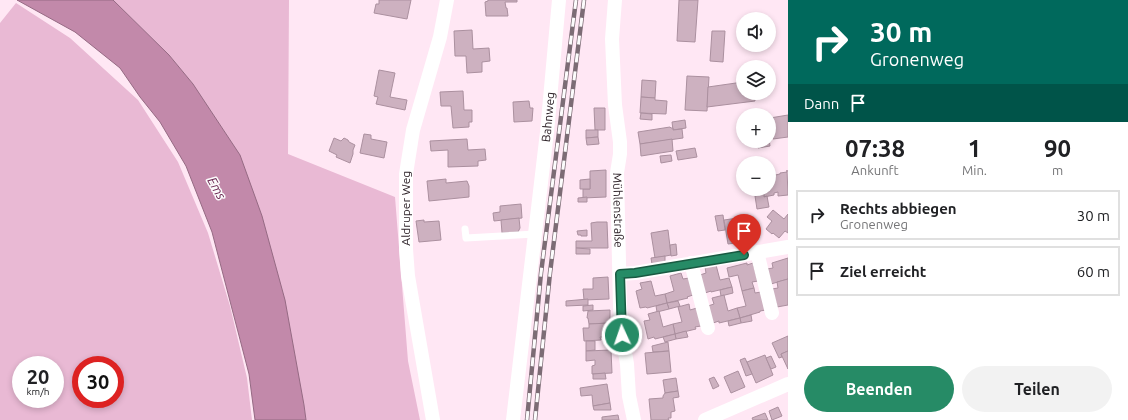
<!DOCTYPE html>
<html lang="de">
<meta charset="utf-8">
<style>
body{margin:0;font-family:Ubuntu,sans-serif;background:#f2f2f2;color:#202124;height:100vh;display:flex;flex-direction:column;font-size:15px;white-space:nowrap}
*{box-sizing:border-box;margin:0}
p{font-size:13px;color:#757577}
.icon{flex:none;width:22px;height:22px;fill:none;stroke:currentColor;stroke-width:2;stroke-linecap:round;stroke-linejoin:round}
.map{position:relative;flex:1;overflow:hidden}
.sheet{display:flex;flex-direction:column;background:#fff;width:340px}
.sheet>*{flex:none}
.top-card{background:#00695c;color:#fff;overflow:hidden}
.tools{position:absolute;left:736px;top:12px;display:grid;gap:8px}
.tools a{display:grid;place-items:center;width:40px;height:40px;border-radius:50%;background:#fff;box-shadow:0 2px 6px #0003;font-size:20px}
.speed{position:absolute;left:12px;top:356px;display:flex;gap:8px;font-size:20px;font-weight:700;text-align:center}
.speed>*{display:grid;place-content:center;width:52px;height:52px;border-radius:50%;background:#fff;box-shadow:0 2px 6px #0003;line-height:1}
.speed small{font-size:10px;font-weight:400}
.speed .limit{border:6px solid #d22;background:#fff;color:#111}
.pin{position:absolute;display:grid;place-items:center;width:34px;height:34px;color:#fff;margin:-41px -17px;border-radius:50% 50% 50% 0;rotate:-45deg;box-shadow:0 0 4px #0007}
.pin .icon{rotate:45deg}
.me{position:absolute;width:44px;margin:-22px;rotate:357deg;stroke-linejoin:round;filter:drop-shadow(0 0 3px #0008)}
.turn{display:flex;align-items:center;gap:14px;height:84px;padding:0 16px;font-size:18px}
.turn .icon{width:52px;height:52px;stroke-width:2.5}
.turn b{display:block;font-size:28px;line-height:34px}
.then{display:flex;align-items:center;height:38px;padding:0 16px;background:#0003;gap:8px;font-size:15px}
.eta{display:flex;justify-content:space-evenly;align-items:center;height:68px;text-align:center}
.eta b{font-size:24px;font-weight:600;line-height:28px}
.cta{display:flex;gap:8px;margin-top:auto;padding:8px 16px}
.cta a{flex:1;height:46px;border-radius:24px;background:#268b66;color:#fff;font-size:16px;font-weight:600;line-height:46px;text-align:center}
.cta a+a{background:#f2f2f2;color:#202124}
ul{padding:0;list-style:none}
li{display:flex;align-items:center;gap:12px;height:50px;margin:0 8px 6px;padding:0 8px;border:2px solid #e0e0e0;border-radius:0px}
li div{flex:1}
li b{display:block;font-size:15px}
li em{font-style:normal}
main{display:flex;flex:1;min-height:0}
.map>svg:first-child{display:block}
</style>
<main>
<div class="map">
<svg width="788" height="420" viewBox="0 0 788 420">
<rect width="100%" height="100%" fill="#ffe7f4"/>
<!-- green -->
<g fill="#e9b9d4" fill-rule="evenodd">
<polygon points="113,0 289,0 288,154 395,197 408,361 420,420 306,420 304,405 240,155 193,84 169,55"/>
<path d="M16 3 70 38 138 100 178 162 208 233 230 306 247 378 252 420H0V23ZM21 365H55V399H21ZM81 365H115V399H81Z"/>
</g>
<!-- water -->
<polygon fill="#c289aa" stroke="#956a83" points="17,0 113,0 169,55 193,84 240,155 262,216 285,300 304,405 306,420 255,420 249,374 212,232 186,166 160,122 140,97 120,68 75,32"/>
<!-- building -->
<g fill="#cdb1c0" stroke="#ab909f">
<polygon points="379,0 411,0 407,19 374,13 376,4 379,4"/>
<polygon points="488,0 517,0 517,2 505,2 506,8 507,8 508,16 486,16 485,2 488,1"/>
<polygon points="679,0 698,0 695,42 677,41"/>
<polygon points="472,30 473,49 489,48 490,61 482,62 482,72 467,73 466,56 455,56 454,31"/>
<polygon points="712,31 725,31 723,62 710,61"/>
<polygon points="379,70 395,73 390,97 407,100 405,110 376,104 378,97 374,96"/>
<polygon points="687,76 709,77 707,111 685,110"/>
<polygon points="642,80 656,81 655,98 641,97"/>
<polygon points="743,82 743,93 754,93 755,101 707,107 708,87"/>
<polygon points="463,91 464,110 472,110 472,122 469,122 469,127 453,128 451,106 441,106 440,92"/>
<polygon points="641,97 655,98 655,100 667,101 666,114 640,113"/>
<polygon points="529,101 530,108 533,108 532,121 514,122 513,102"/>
<polygon points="594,108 605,108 605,130 595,130"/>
<polygon points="641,113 652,114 652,120 640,119"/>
<polygon points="788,115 788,137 773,139 770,118"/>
<polygon points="685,120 686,128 673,130 672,122"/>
<polygon points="670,127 671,128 673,128 673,130 682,129 683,138 640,144 638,132"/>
<polygon points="586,130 598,130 598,137 586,138"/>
<polygon points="364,134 371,135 371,139 387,142 384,158 360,153"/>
<polygon points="598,137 599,144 587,145 586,138"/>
<polygon points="334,138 341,141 344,138 348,140 349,142 355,145 353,150 353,154 350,163 336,157 337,155 329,151"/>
<polygon points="769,138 770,146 758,148 757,141 769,141"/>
<polygon points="467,139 468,150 485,149 486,160 478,161 478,166 448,167 448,150 431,151 430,141"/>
<polygon points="672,139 673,151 641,156 640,144"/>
<polygon points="695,148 697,157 678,160 676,151"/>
<polygon points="671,155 672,161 661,163 660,156"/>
<polygon points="769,167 771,176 780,174 780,173 787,172 787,170 788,195 778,196 778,192 774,193 774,195 764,197 763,189 769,189"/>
<polygon points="606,170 606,197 583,198 583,189 590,189 590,171"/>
<polygon points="446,179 446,183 467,181 469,186 469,197 429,201 427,181"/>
<polygon points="590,179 590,189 580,189 580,180"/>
<polygon points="764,194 764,197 767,196 769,207 757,209 755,196"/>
<polygon points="587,197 587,202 578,202 578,198"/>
<polygon points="521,204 522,218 494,221 493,213 500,212 500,206"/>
<polygon points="773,210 784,219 788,214 788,233 785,231 779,238 773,233 772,234 766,229 772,221 767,217"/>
<polygon points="723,215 725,230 718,231 715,216"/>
<polygon points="519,218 520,228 518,232 502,233 501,220"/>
<polygon points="738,218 739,227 749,225 751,241 728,244 724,220"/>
<polygon points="424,220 424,222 439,221 441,240 419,242 416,221"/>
<polygon points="597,222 607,222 608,248 576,248 576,241 592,241 591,223"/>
<polygon points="587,230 587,236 581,236 581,235 578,235 577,231"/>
<polygon points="668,230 671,255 655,258 651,233"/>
<polygon points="676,244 677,255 671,256 670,245"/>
<polygon points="576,248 590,249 590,254 576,254"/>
<polygon points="665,256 665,262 652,264 651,258"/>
<polygon points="788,258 788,279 771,284 767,269 773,268 772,263"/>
<polygon points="747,263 747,265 753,263 758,281 752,282 754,288 742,291 738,275 729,277 727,268"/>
<polygon points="716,265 720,280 729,278 732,287 711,292 711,291 705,293 700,275 706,273 705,267"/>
<polygon points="681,273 683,279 689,278 693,295 687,297 688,298 667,303 665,294 674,291 670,276"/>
<polygon points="608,277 609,299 584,300 583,289 593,289 593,278"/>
<polygon points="788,279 788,305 777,307 772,289 778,288 777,282"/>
<polygon points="651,281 655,296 665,294 667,303 647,308 646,307 640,308 636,291 642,289 640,283"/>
<polygon points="732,287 733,293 721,296 720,290"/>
<polygon points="754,288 755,293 761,292 766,310 760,311 760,312 740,318 737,308 746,306 742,291"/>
<polygon points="724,295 728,311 737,308 740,318 719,323 719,321 713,323 708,306 714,304 712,298"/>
<polygon points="588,299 588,305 566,306 566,301"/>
<polygon points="678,301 680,306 669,309 667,303"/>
<polygon points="667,303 669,309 657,312 656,306"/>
<polygon points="689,304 690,310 697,308 701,326 695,327 696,329 675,334 673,324 682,322 678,307"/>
<polygon points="593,305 593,310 583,311 583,306"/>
<polygon points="610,310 610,323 589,324 588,318 587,318 588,311"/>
<polygon points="659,311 663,327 673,324 675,334 655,339 654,337 648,339 644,321 650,320 648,314"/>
<polygon points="751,315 752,321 741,323 740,318"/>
<polygon points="740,318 741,323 729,326 728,321"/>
<polygon points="610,323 610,337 600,337 601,340 584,341 583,328 589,328 589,324"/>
<polygon points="686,331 688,337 676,339 675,334"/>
<polygon points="675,334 676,339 665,342 663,337"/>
<polygon points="788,336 788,351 781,354 782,357 779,358 772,343"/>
<polygon points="586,341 595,341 595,350 586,351"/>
<polygon points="668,342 669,351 653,352 652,346"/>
<polygon points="611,350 612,373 592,374 592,366 595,365 595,360 586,361 586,351"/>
<polygon points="669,351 671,372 647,374 645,353"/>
<polygon points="788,351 788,369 781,354"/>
<polygon points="765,355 773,375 756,383 747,362"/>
<polygon points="771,356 776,367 771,369 766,358"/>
<polygon points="745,358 752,374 746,376 740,360"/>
<polygon points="738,371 745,387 731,393 724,377"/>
<polygon points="605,373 606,379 593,379 593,374"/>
<polygon points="714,377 719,386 713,389 709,379"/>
<polygon points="676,378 678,391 665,393 663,380"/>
<polygon points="607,384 610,403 593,406 592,395 581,396 580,388"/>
<polygon points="678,391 679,397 673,398 675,411 671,412 671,418 668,418 669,420 651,420 649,399 663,398 663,396 665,393"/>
<polygon points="610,403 611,410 594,410 593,406"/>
<polygon points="778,407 782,416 772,420 769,411"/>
<polygon points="765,413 768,420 753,420 752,418"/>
<polygon points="618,415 619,420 602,420 602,417"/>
</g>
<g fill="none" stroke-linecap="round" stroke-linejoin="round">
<!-- lane -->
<polyline stroke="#fff" stroke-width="7" points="465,229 466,238 535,234"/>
<!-- street -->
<g stroke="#fff" stroke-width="14">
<path id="s1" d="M615 0 612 39 615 105 620 142V154L617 173 620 306 622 335 627 364 629 396 634 420"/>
<polyline points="757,252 772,313"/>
<polyline points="691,263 708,328"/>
<polyline points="620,274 635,273 788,247"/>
<path id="s2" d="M433 420 408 276 406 249V174L413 130 440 37 447 0"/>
<path id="s3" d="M513 420 547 132 559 0"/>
<polyline points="705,420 788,384"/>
</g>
<defs>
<g id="rail">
<polyline points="527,420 541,273 576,0"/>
<polyline points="535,420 550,273 584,0"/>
</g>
</defs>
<!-- rail casing -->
<use href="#rail" stroke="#7c6c75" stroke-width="4.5"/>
<!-- rail -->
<use href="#rail" stroke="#fcfcfc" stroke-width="3" stroke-dasharray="9" stroke-linecap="butt"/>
</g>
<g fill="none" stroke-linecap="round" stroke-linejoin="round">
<defs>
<polyline id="route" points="622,335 620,274 635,273 744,255"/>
</defs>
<!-- route casing -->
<use href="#route" stroke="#195a42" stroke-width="10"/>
<!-- route -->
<use href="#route" stroke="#268b66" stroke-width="7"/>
</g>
<g text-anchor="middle" stroke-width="3" stroke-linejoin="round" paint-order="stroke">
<!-- street labels -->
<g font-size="12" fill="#2d2228" stroke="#fcfcfc">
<text dy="4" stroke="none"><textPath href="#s3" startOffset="305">Bahnweg</textPath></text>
<text dy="4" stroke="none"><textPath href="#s2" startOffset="214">Aldruper Weg</textPath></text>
<text dy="4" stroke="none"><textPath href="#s1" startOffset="211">Mühlenstraße</textPath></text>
</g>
<!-- water labels -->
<g font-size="13" font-style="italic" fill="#6c2854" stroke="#fcfcfc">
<text transform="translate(217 188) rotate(61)" y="5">Ems</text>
</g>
</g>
</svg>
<div class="tools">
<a><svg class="icon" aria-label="sound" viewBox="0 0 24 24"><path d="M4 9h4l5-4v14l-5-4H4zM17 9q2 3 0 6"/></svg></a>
<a><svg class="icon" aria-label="layers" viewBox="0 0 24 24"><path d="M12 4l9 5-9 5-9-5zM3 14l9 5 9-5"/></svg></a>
<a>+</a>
<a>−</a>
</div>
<div class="speed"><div>20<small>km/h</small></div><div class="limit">30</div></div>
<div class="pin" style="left:744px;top:255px;background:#d93025"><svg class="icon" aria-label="arrive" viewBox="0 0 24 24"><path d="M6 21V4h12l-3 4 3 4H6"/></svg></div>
<svg class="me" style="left:622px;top:335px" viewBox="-20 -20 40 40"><circle r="17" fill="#268b66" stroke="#fff" stroke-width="3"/><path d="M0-11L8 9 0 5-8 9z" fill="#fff"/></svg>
</div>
<section class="sheet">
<div class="top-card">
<div class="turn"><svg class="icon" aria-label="right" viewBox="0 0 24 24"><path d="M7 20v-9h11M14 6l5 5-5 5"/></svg><div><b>30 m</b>Gronenweg</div></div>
<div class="then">Dann<svg class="icon" aria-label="arrive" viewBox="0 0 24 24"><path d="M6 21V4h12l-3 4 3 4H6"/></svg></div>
</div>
<div class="eta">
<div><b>07:38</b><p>Ankunft</p></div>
<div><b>1</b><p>Min.</p></div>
<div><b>90</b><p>m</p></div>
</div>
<ul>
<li><svg class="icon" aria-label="right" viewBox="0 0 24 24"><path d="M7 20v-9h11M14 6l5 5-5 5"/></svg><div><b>Rechts abbiegen</b><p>Gronenweg</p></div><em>30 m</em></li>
<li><svg class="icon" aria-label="arrive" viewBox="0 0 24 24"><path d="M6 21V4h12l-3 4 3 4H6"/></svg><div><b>Ziel erreicht</b></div><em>60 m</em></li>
</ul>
<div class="cta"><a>Beenden</a><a>Teilen</a></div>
</section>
</main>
